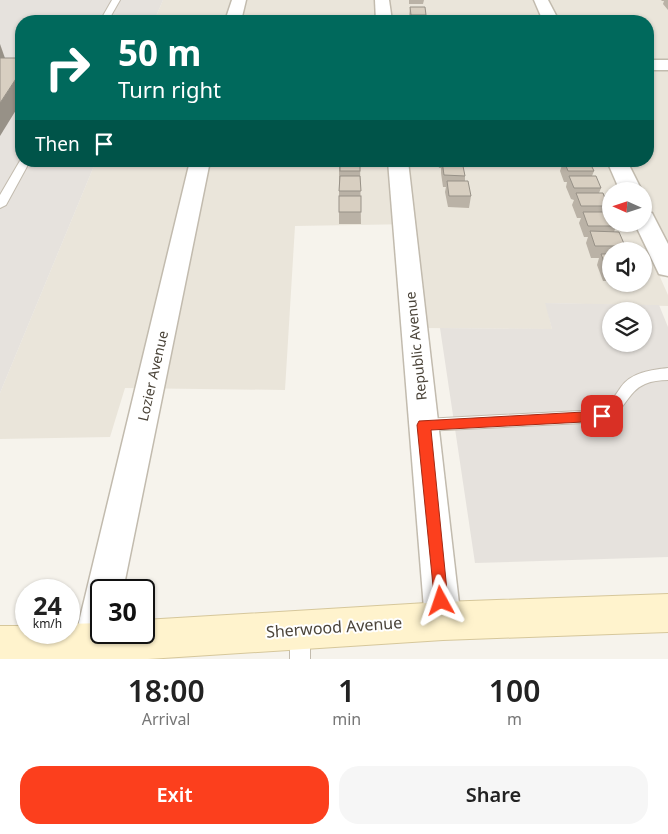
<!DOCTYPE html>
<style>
body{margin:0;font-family:"Noto Sans",sans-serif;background:#f6f6f6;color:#222;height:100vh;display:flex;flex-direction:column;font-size:19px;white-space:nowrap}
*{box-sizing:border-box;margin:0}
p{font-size:16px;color:#767676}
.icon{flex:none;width:28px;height:28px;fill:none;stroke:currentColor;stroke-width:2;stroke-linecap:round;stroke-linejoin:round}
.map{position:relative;height:659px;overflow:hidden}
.drawer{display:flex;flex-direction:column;background:#fff;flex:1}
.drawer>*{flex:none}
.top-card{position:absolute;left:15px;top:15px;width:639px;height:152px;border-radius:20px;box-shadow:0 1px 4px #0004;background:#00695c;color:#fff;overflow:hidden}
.needle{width:32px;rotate:273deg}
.buttons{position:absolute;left:602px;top:182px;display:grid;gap:10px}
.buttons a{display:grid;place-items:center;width:50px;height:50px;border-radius:50%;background:#fff;box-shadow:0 1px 4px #0004;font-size:25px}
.speed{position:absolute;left:15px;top:579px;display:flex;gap:10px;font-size:25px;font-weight:700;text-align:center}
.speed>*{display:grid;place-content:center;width:65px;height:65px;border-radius:50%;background:#fff;box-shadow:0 1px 4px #0004;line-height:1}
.speed small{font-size:12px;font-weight:400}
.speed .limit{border:2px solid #111;border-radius:8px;background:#fff;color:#111}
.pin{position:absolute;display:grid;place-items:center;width:42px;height:42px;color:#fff;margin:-21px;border-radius:10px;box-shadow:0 2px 8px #0006}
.me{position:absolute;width:55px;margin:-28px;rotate:355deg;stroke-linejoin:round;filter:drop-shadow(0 0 4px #0008)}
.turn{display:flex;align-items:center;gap:18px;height:105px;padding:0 20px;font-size:22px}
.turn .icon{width:65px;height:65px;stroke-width:2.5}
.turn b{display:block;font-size:35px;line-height:42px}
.then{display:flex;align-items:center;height:48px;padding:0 20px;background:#0003;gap:10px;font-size:19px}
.eta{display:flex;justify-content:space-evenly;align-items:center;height:85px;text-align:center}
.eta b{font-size:30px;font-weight:600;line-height:35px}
.action{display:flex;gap:10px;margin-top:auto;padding:10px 20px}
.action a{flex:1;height:58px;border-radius:20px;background:#fc3f1d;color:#fff;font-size:20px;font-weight:600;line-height:58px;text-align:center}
.action a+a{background:#f6f6f6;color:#222}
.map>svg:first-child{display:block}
</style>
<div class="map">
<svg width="668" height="659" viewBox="0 0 668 659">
<rect width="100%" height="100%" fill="#f6f3ec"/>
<!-- residential -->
<path fill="#eae5da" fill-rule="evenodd" d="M163 0H668V276L660 277 668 295V306L546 303 552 329 425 328 414 224 295 226 285 390 125 388 110 437 0 439V393L96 161H648V21H154ZM611 191H644V224H611ZM611 251H644V284H611Z"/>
<!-- industrial -->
<g fill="#e6e2dd" fill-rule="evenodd">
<polygon points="0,0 163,0 154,21 21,21 21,161 96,161 0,393"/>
<path d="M545 303 659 305 668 327V557L475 563 440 328 552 329ZM611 311H644V344H611Z"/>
</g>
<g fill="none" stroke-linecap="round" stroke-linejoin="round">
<defs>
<g id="lane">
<polygon points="112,0 120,0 108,21 100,21"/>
<polygon points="21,159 21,161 30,161 6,205 0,208 0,195"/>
<path d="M668 368V380C660 380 652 381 645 384 626 392 625 414 602 422L424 431 419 430 416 425 419 420 424 419 600 410C610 404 615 396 621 387 632 372 651 370 668 368Z"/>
<polygon points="300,622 307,625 310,632 310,659 290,659 290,632 293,625"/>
</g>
<g id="street">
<polygon points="232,0 246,0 241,21 225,21"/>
<polygon points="375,0 389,0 392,21 376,21"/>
<polygon points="534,0 548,0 559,21 543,21"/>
<rect x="648" y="60" width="20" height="10"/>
<path d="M190 161H210L123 590H101V632H114L106 656C97 659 89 659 80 656L74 643Z"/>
<polygon points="388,161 408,161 461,621 456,634 443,639 430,634 425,621"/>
<polygon points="607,161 627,161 642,191 620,191"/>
<polygon points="644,211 652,213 668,244 668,276 659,274 635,224 644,224"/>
</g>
<polygon id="secondary" points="668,594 668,632 443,640 148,659 0,659 0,626 26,626 26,632 69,632 69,624 101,623 101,632 144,632 144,620 443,602"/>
</defs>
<!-- lane casing -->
<use href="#lane" stroke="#c2bbae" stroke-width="2"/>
<!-- street casing -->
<use href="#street" stroke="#c2bbae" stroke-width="3"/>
<!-- secondary casing -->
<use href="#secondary" stroke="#d6c79b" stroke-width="2"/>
<!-- lane -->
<use href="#lane" fill="#fff" fill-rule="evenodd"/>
<!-- street -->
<use href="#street" fill="#fff" fill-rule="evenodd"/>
<!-- secondary -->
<use href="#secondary" fill="#fff3cd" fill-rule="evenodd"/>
</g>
<!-- wall -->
<g fill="#bab2a6">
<polygon points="409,0 424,0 423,4 409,4"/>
<polygon points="661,0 668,0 668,10 663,4 664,1 662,1"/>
<polygon points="410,7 426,15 426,17 430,21 410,21 409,17"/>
<polygon points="339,161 360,161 361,224 339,224"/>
<polygon points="437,161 462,161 465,176 465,181 471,196 469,208 448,207 445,192 446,187 443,187 441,173 441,168 439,168"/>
<polygon points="558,161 589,161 594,171 592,176 601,188 599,193 608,206 606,212 616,226 614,232 625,246 623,251 611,251 611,281 603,281 597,265 599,258 591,258 586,243 588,237 584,237 579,223 581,218 577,218 572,205 574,200 571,199 566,187 567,182 564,182 560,171 562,165 559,165"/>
</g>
<!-- shaded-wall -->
<g fill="#979187">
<polygon points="0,44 6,61 0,70"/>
<polygon points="21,71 21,102 0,136 0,103"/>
</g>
<!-- building -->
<g fill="#d8cfc1" stroke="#979187">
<polygon points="410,7 425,7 426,15 411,15"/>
<polygon points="414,17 429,17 430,21 415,21"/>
<polygon points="0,58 21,58 21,71 0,103"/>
<rect x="340" y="161" width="20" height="10"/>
<polygon points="442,161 462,161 465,176 444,175"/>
<polygon points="564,161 589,161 594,171 568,171"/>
<polygon points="340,176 360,176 361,191 339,191"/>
<polygon points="569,176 596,176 601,188 574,188"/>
<polygon points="447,181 468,181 471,196 449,196"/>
<polygon points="576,193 603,193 608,206 581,206"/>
<rect x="339" y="196" width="22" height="16"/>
<polygon points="583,212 611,212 611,224 616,224 616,226 588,226"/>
<polygon points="590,231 619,232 625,246 595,246"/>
<polygon points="601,254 611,254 611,270 607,269"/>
</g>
<!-- route -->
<polygon fill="#fc3f1d" stroke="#a42913" points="602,411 609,416 602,421 431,430 448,601 446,606 441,609 435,606 417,425 419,421"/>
<g text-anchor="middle" stroke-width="4" stroke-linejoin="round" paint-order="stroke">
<!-- street labels -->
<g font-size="14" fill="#4b4439" stroke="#fff">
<text transform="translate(416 346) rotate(-96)" y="5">Republic Avenue</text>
<text transform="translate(153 376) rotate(-77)" y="5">Lozier Avenue</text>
</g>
<!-- near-street labels -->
<g font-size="16" fill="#4b4439" stroke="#fff">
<text transform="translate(334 627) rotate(-4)" y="6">Sherwood Avenue</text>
</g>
</g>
</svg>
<div class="buttons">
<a><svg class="needle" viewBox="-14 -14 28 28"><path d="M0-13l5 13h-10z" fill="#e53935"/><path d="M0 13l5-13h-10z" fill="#767676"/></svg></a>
<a><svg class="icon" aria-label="sound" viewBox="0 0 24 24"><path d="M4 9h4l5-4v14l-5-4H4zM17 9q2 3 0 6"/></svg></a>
<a><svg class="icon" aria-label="layers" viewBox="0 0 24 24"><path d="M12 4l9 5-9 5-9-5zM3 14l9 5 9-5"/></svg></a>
</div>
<div class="speed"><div>24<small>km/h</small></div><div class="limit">30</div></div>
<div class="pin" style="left:602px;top:416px;background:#d93025"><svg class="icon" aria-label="arrive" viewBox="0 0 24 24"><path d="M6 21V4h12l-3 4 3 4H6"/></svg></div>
<svg class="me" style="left:441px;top:601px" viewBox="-20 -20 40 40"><path d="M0-17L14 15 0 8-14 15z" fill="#fc3f1d" stroke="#fff" stroke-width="4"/></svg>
<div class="top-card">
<div class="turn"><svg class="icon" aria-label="right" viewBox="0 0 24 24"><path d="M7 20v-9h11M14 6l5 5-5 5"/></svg><div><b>50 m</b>Turn right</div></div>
<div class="then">Then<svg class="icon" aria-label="arrive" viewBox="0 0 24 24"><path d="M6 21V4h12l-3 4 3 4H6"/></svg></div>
</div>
</div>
<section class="drawer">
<div class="eta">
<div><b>18:00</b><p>Arrival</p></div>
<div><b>1</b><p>min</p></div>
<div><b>100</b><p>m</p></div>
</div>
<div class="action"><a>Exit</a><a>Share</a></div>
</section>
